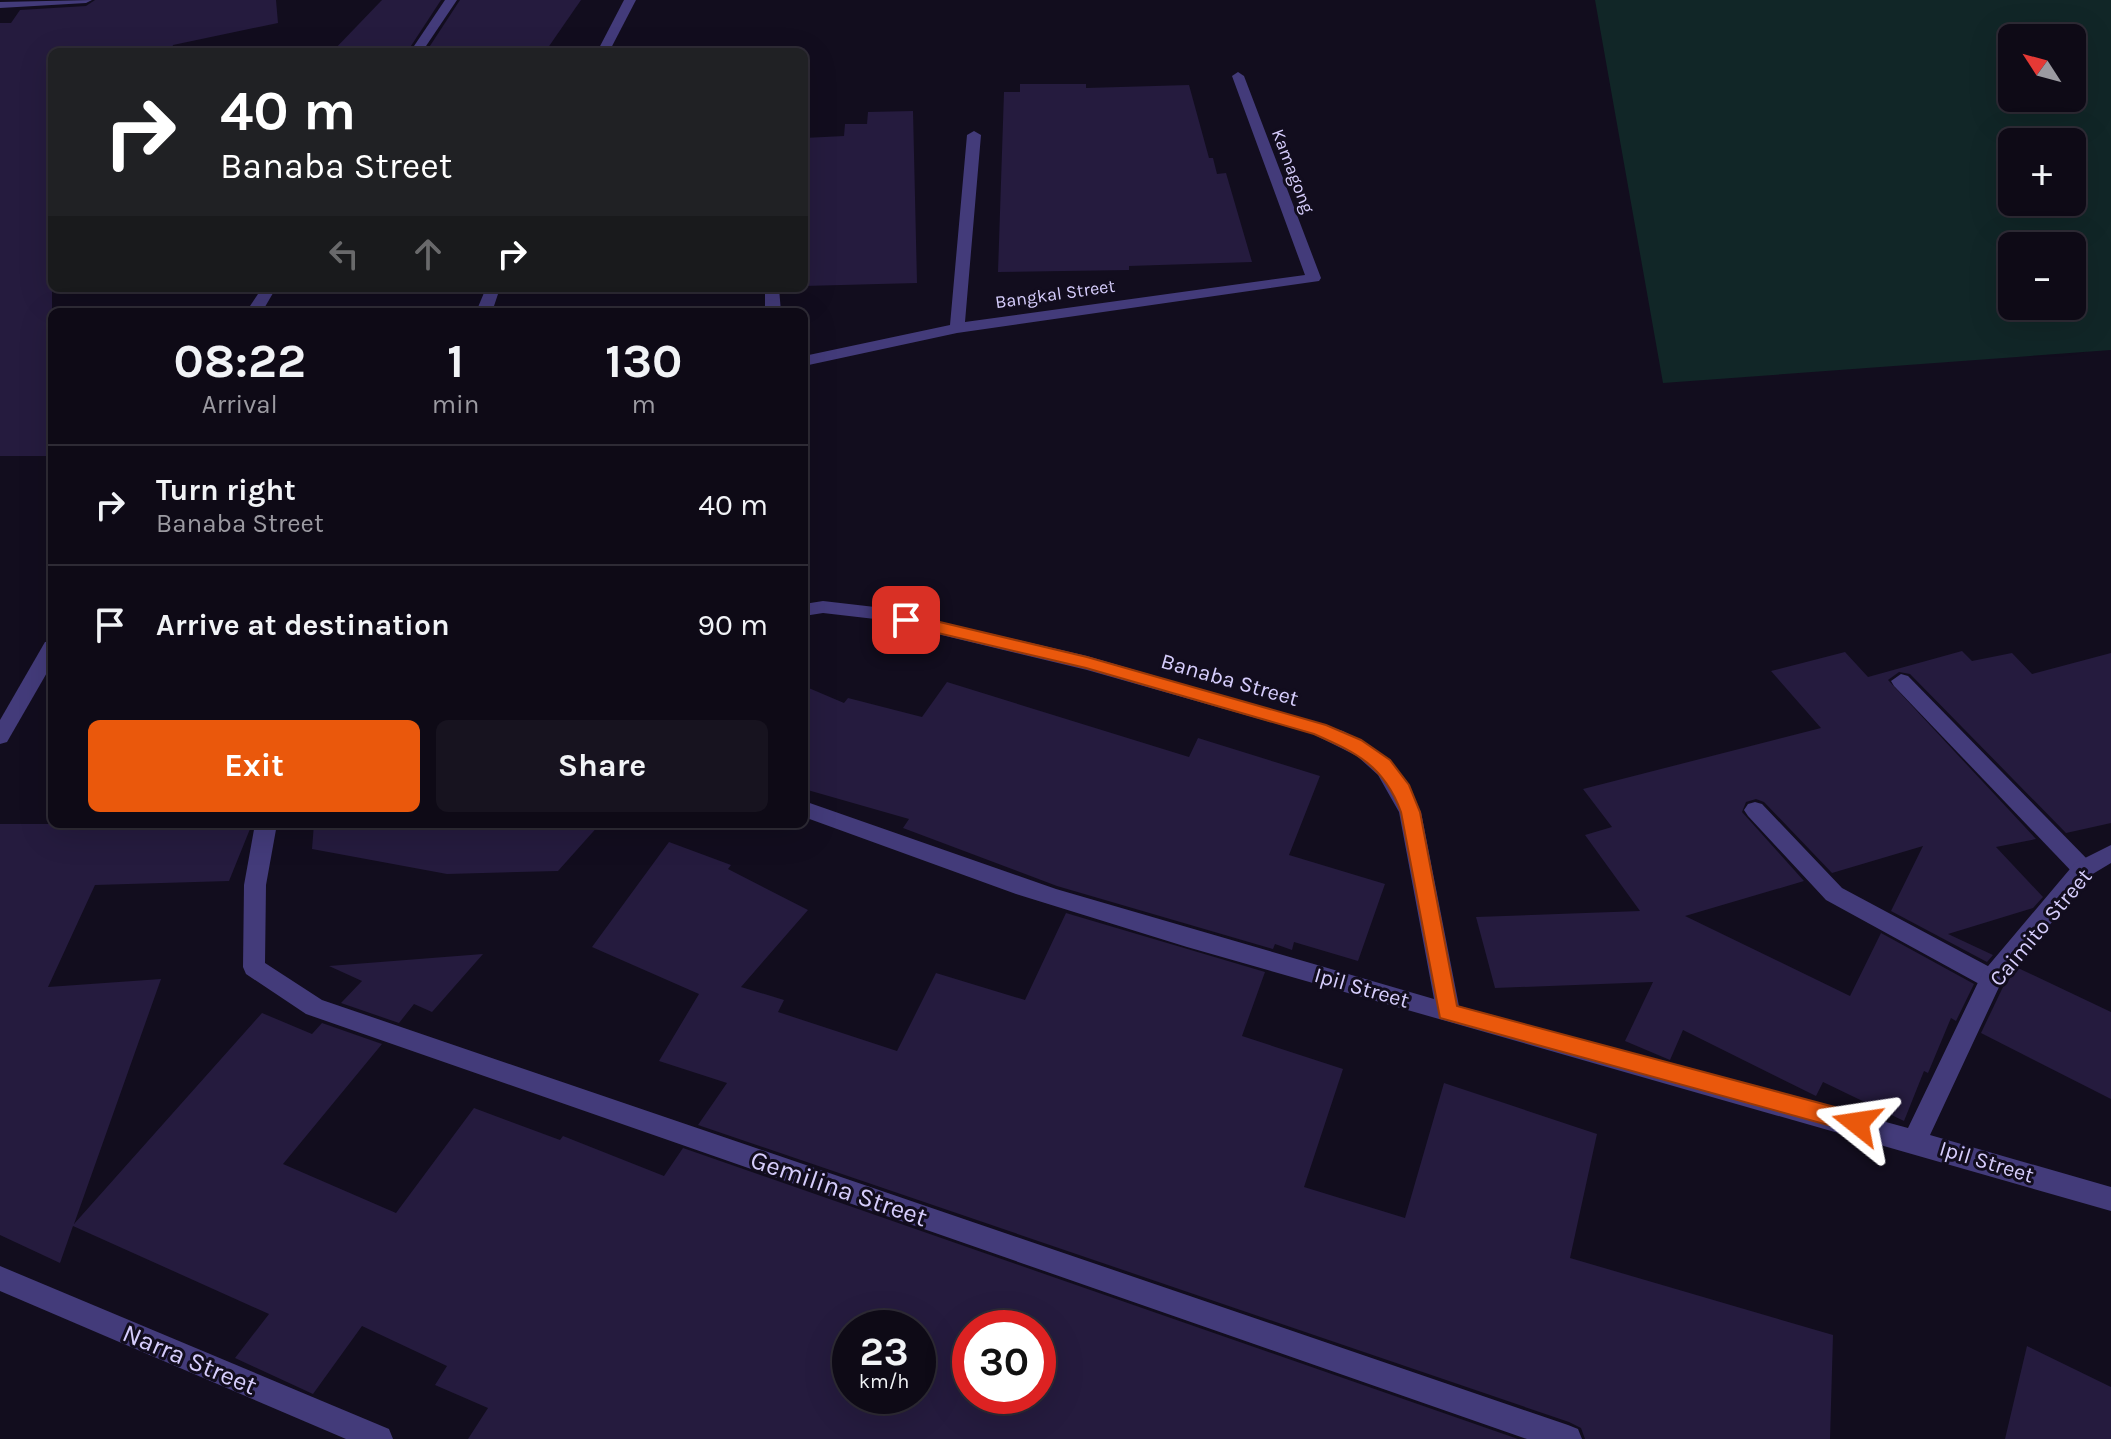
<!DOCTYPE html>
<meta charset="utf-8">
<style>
body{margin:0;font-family:Karla,sans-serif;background:#17131f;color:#f1f3f6;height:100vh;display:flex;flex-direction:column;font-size:30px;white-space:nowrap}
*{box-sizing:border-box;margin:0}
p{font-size:26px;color:#9b9aa1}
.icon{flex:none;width:44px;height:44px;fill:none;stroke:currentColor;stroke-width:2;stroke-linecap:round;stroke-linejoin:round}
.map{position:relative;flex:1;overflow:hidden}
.details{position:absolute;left:48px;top:308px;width:760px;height:520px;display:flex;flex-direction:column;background:#0e0a16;border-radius:12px;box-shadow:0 8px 32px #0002,0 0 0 2px #2e2b35}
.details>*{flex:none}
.hud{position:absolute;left:48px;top:48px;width:760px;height:244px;border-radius:12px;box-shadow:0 8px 32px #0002,0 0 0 2px #2e2b35;background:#202124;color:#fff;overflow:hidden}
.needle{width:52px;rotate:306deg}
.controls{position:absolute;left:1998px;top:24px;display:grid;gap:16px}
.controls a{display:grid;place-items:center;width:88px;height:88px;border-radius:12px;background:#0e0a16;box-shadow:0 8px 32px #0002,0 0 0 2px #2e2b35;font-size:40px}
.speed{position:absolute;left:832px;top:1310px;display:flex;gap:16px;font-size:40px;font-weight:700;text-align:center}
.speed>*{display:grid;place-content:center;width:104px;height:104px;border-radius:50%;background:#0e0a16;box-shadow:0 8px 32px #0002,0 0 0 2px #2e2b35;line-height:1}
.speed small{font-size:20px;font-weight:400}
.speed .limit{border:12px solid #d22;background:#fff;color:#111}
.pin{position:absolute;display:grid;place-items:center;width:68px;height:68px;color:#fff;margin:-34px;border-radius:16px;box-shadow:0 4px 12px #0006}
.me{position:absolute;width:88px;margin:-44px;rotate:285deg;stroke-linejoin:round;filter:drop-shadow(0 0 6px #0008)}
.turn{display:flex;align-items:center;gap:28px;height:168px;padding:0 40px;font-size:36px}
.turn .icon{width:104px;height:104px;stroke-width:2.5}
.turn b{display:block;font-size:56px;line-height:68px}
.lanes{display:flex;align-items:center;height:76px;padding:0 40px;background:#0003;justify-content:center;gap:40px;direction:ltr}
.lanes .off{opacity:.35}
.eta{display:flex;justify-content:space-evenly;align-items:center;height:136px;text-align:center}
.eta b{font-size:48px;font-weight:700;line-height:56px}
.primary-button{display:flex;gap:16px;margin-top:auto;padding:16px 40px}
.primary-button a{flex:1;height:92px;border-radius:12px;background:#ea580c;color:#fff;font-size:32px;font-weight:700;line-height:92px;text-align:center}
.primary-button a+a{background:#17131f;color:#f1f3f6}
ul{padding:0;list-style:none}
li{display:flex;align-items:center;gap:24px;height:120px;padding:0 40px;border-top:2px solid #2e2b35}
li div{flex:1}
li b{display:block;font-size:30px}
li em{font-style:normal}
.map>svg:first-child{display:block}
</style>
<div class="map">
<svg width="2111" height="1439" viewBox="0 0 2111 1439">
<rect width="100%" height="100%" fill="#120d1e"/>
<!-- green -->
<path fill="#112627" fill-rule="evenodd" d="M1595 0H2111V350L1663 383ZM2012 38H2072V98H2012ZM2012 142H2072V202H2012ZM2012 246H2072V306H2012Z"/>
<!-- building -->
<g fill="#251b3e" fill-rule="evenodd">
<polygon points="95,0 276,0 278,23 173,45 171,52 52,52 52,456 0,456 0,23 11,23 20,10 86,6"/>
<polygon points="382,0 441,0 407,52 332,52"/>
<polygon points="460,0 581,0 545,52 426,52"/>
<polygon points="1020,84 1086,84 1086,88 1189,85 1209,158 1213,158 1217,174 1226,173 1252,262 1129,266 1129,270 998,272 1004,92 1020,92"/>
<polygon points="913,111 917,283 804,286 804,138 844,136 845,124 867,124 868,112"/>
<polygon points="1962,651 1972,661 2012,653 2032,674 2111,653 2111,823 2066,833 1910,674 1899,672 1888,680 2036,839 1996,847 2043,897 2033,908 1948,934 1993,955 1987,962 1891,911 1923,846 1832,873 1764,802 1756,799 1746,802 1742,812 1804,881 1685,916 1850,996 1881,933 1974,984 1956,1021 1951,1018 1928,1073 1924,1071 1904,1121 1823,1082 1816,1096 1683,1030 1670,1060 1625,1041 1653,982 1495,988 1476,917 1640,911 1585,835 1612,827 1583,789 1821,728 1771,671 1845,652 1868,677"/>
<polygon points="947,682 1189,757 1198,738 1320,776 1289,855 1385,884 1358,961 1294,942 1292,950 1275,944 1273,949 1057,886 903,828 909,819 804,789 804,686 844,703 848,698 922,717"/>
<path d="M0 824H252L229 881 95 885 48 987 161 979 74 1224 262 1013 312 1034 322 1023 382 1044 283 1164 396 1213 474 1108 560 1140 563 1136 664 1176 683 1148 1518 1439H468L488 1408 435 1385 447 1366 362 1326 313 1394 235 1358 269 1314 73 1226 60 1263 0 1235ZM850 1328H918V1396H850ZM970 1328H1038V1396H970Z"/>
<polygon points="314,824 600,824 558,871 447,874 312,849"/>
<polygon points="669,842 731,865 728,869 808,910 741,987 784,1000 778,1012 897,1051 936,973 1025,1000 1066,913 1265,972 1242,1036 1343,1069 1304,1187 1405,1218 1444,1083 1597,1134 1570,1258 1833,1335 1830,1439 1585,1439 1581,1428 1569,1422 698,1125 727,1083 659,1061 699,994 592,947"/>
<polygon points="483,954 432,1012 414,1004 399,1023 341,1003 362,981 329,966"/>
<polygon points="2018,968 2111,1012 2111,1099 1981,1033 2003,987"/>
<polygon points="2027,1346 2111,1387 2111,1439 2005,1439"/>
</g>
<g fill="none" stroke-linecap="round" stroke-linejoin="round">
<!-- lane -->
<g fill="#433b7a" fill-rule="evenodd">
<polygon points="1901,674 1908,676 2091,863 2094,869 2091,875 2075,875 1894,686 1891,681"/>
<polygon points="1755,802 1762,804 1842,888 1999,972 2003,979 1999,986 1991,988 1983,986 1826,900 1748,816 1744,810 1748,804"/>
</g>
<!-- street -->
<g fill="#433b7a" fill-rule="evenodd">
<polygon points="92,0 86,3 0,8 0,2"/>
<polygon points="445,0 457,0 422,52 410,52"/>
<polygon points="624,0 636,0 609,52 597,52"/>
<polygon points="1238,72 1244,76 1321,278 1319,281 957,333 804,366 804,356 950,325 967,135 974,131 981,135 965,322 1305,275 1232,76"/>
<polygon points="262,288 276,288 262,312 246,312"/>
<polygon points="486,288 500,288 492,312 476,312"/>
<polygon points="765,288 779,288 781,312 765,312"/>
<polygon points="823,601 875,607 1087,656 1343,731 1371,746 1393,764 1421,812 1459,1006 1908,1128 1983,972 2075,863 2111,845 2111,863 2091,875 2000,985 1930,1135 2111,1187 2111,1211 1187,947 1016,894 804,817 804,801 1056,889 1434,999 1399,812 1378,775 1357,756 1313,734 1087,670 875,619 823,613 804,616 804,604"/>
<polygon points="52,641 52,664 7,742 0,744 0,720 45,642"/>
<polygon points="255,824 277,824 266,885 265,963 322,1000 1568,1425 1578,1429 1582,1439 1527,1439 306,1014 246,974 243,967 244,885"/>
<polygon points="0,1266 389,1429 393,1439 346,1439 0,1291"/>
</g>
</g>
<!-- route -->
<path fill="#ea580c" stroke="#983908" stroke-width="2" d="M906 614 1087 657 1326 725 1361 740 1390 760 1409 785 1420 812 1457 1006 1857 1113 1865 1116 1868 1123 1865 1130 1857 1133 1440 1018 1401 812C1384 766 1357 753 1314 734L1086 668 900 624V616Z"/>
<g text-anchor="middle" stroke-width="6" stroke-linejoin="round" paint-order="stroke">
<!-- far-street labels -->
<g font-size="18" fill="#d6cdfc" stroke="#120d1e">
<text transform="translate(1293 171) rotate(69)" y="6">Kamagong</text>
<text transform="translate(1055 294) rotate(-8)" y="6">Bangkal Street</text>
</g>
<!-- street labels -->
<g font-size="22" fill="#d6cdfc" stroke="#120d1e">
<text transform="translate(1230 679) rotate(16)" y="8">Banaba Street</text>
<text transform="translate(2040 927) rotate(-50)" y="8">Caimito Street</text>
<text transform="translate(1362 987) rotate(16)" y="8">Ipil Street</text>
<text transform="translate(1987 1161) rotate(17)" y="8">Ipil Street</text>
</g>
<!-- near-street labels -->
<g font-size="26" fill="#d6cdfc" stroke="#120d1e">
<text transform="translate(839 1188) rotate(19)" y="9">Gemilina Street</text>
<text transform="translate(190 1359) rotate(23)" y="9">Narra Street</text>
</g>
</g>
</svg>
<div class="controls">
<a><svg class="needle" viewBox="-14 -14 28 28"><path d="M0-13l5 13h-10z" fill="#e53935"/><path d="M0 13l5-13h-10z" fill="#9b9aa1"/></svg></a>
<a>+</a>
<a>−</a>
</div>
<div class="speed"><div>23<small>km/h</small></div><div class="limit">30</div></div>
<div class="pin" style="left:906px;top:620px;background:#d93025"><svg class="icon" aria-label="arrive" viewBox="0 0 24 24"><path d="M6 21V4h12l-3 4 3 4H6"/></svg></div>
<svg class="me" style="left:1857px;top:1123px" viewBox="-20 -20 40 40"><path d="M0-17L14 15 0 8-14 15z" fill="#ea580c" stroke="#fff" stroke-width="4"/></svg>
<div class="hud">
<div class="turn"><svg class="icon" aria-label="right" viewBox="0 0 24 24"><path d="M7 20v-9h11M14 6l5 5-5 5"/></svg><div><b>40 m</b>Banaba Street</div></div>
<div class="lanes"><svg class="icon off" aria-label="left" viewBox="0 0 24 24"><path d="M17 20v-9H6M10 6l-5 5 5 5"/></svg><svg class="icon off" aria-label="ahead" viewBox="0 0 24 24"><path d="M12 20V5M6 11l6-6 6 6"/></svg><svg class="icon" aria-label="right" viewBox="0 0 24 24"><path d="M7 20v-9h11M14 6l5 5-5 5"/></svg></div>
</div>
<section class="details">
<div class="eta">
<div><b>08:22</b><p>Arrival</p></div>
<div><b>1</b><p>min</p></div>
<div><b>130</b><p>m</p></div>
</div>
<ul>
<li><svg class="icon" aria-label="right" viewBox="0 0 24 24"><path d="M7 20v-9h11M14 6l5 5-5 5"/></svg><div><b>Turn right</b><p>Banaba Street</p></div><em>40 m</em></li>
<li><svg class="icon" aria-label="arrive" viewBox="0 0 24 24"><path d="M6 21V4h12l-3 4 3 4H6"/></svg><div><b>Arrive at destination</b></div><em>90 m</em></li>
</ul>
<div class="primary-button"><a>Exit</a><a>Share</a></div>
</section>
</div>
